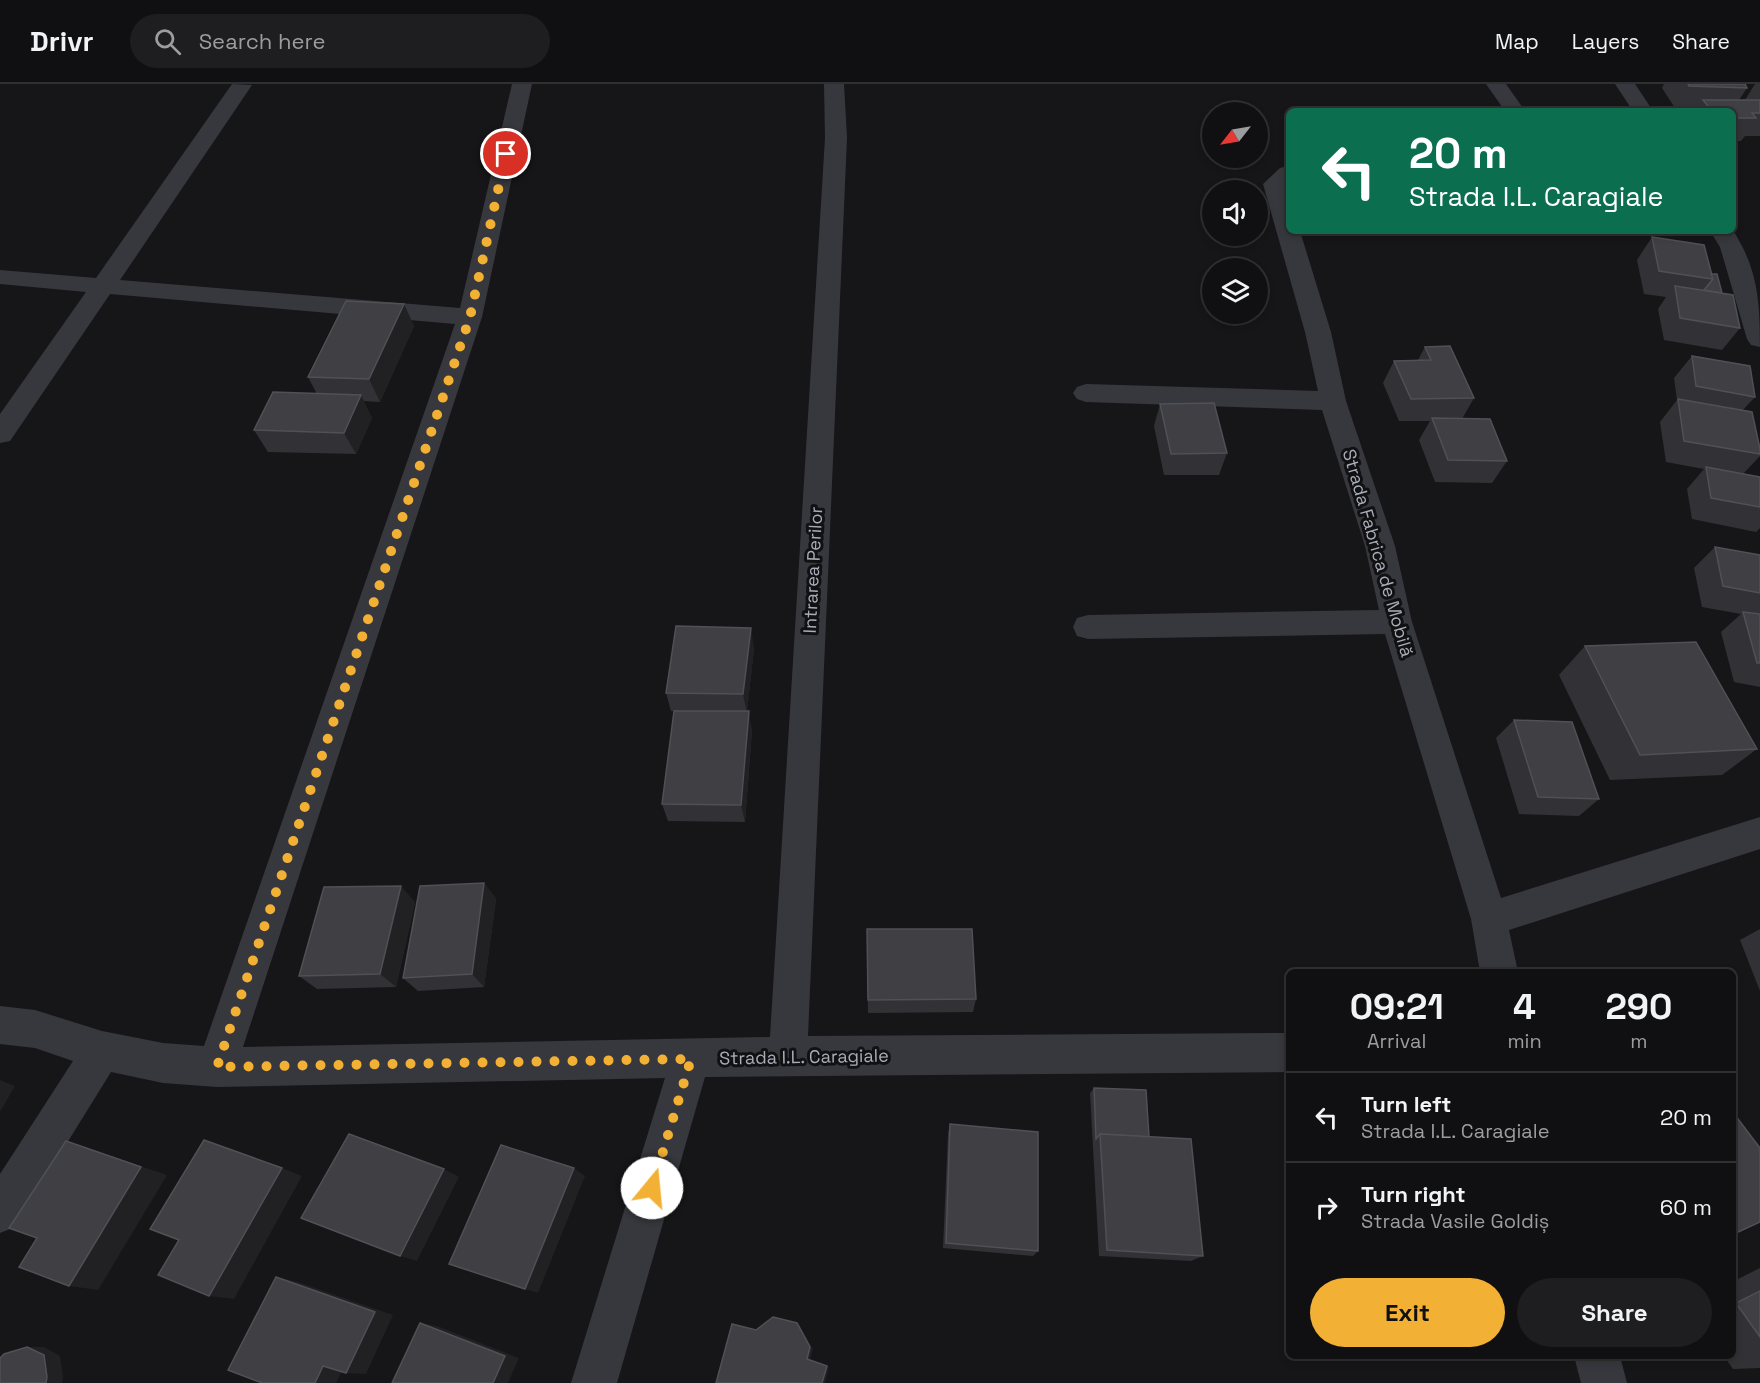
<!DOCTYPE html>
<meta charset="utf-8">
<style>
body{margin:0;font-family:"Space Grotesk",sans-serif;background:#1e1e20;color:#f1f3f6;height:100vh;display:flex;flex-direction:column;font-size:22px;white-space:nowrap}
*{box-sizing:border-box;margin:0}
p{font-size:20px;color:#9c9d9f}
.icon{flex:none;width:33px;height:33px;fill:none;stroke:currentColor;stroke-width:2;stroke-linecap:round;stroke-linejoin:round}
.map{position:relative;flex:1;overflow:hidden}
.sheet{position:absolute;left:1286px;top:885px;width:450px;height:390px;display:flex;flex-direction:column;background:#101012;border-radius:9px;box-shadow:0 3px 9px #0003,0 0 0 2px #303032}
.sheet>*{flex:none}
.top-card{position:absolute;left:1286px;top:24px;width:450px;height:126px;border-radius:9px;box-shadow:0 3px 9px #0003,0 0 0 2px #303032;background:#0b6e4f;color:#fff;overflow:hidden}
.needle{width:39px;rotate:239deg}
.fabs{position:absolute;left:1202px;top:18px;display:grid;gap:12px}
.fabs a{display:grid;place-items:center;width:66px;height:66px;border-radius:50%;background:#101012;box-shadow:0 3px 9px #0003,0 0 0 2px #303032;font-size:30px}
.pin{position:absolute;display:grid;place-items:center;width:51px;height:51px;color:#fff;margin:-26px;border:3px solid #fff;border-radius:50%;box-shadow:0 2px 6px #0007}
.me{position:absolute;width:66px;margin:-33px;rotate:17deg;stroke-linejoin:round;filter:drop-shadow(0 0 4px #0008)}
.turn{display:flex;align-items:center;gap:21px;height:126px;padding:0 24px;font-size:27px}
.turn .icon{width:78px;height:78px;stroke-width:2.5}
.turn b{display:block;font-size:42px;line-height:51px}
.eta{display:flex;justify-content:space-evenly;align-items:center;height:102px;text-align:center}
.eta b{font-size:36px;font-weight:600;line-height:42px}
.cta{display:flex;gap:12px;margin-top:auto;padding:12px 24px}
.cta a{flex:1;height:69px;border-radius:36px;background:#f2b134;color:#111;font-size:24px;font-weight:600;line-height:69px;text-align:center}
.cta a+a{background:#1e1e20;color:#f1f3f6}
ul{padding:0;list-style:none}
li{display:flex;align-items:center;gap:18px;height:90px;padding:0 24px;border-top:2px solid #303032}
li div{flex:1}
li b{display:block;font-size:22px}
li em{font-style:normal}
header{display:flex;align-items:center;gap:36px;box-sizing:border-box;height:84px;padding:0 30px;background:#101012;border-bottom:2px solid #303032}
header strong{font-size:28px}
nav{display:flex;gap:33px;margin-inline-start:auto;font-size:21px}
.search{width:420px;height:54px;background:#1e1e20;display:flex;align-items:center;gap:15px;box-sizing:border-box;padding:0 21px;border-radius:33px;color:#9c9d9f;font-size:22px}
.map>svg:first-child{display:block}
</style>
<header>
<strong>Drivr</strong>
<div class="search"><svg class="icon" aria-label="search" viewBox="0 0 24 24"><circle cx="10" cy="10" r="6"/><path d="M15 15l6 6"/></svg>Search here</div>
<nav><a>Map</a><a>Layers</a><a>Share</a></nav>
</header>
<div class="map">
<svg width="1760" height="1299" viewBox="0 0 1760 1299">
<rect width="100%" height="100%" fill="#161618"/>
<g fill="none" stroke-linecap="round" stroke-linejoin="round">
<!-- minor -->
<g fill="#37383d" fill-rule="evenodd">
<polygon points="232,0 252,1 120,196 460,224 512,0 532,0 482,233 243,963 770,953 825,54 824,0 844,0 847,54 808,952 1288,949 1288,988 705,993 617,1299 571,1299 665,994 217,1003 163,999 111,988 15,1143 0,1149 0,1090 73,977 35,964 0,960 0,922 35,926 102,947 163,959 204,962 455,240 110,210 10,357 0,359 0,330 86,208 0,200 0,186 96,194"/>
<polygon points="1486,0 1506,0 1525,27 1505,27"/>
<polygon points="1615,0 1635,0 1653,27 1633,27"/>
<polygon points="1288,82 1288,99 1286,102 1288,111 1288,147 1300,147 1331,248 1346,317 1395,462 1412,538 1501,814 1760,733 1760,765 1509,846 1518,888 1480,888 1471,835 1385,550 1088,555 1077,552 1073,543 1077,534 1088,531 1379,526 1365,462 1322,326 1086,318 1077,315 1073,309 1077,303 1086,300 1318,307 1305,248 1263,100 1280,84"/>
<path d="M1732 145C1758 184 1760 218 1760 263L1751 261 1747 255 1720 163 1710 147Z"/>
<polygon points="1574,1272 1620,1272 1627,1299 1581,1299"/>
</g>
</g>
<!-- wall -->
<g fill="#323236">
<polygon points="1664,0 1745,0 1747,4 1739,16 1745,16 1755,0 1760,0 1760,52 1745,52 1741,57 1732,57 1732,27 1696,27 1697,25 1675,24 1662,4"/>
<polygon points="1457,147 1488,147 1487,148"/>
<polygon points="1527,147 1602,147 1599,151 1529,152"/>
<polygon points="1652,153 1711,190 1740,244 1722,266 1664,256 1658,225 1666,213 1644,210 1637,176"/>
<polygon points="414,242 380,318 363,317 372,334 356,370 268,368 254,346 317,310 308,293"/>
<polygon points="1425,263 1474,314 1462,335 1507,377 1492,399 1435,398 1419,356 1430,337 1399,337 1383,299 1394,277 1418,276"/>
<polygon points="1692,272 1755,313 1742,327 1760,365 1760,372 1743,390 1760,393 1760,444 1756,448 1692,435 1687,405 1704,385 1666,378 1660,338 1677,316 1674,294"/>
<polygon points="1160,320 1227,369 1219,391 1164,391 1154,342"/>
<polygon points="1715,463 1760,471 1760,603 1734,598 1721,548 1741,530 1702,523 1694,484"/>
<polygon points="1585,562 1757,665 1722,691 1610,696 1559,591"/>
<polygon points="754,564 747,627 752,646 745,738 668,737 662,720 674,627 671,627 666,609"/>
<polygon points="1514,636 1599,715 1579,732 1519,730 1496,654"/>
<polygon points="484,799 496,815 484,903 418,907 403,894"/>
<polygon points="415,818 396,903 317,905 299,892"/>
<polygon points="867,845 976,915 973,928 868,929"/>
<polygon points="1760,845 1760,907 1740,856"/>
<polygon points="1094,1004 1149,1053 1203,1172 1191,1177 1099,1172 1090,1009"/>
<polygon points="950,1040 1038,1167 1033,1172 943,1164 948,1049"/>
<polygon points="1760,1184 1760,1284 1733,1285 1724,1272 1732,1272 1732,1198"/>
</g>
<!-- shaded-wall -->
<g fill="#212124">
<polygon points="404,220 414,242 380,318 369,295"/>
<polygon points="361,311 372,334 356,370 344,349"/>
<polygon points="751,544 754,564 747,629 743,610"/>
<polygon points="749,627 752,646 745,738 741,721"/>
<polygon points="484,799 496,815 484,903 472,890"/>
<polygon points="401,802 415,818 396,903 380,890"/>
<polygon points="0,996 15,1002 0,1028"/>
<polygon points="66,1057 167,1091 98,1206 69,1202"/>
<polygon points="282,1084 302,1092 234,1215 209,1212"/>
<polygon points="574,1084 585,1092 538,1209 525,1205"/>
<polygon points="444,1085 459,1093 417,1177 400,1172"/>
<polygon points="276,1193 298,1198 393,1231 366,1290 346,1289"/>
<polygon points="420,1239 437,1242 519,1274 508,1299 493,1299"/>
<polygon points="797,1239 800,1242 813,1265 810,1276 807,1275"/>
<polygon points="27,1263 44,1263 60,1272 63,1293 62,1299 46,1299"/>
<polygon points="323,1282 344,1283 336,1299 315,1299"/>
<polygon points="827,1282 829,1283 825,1299 822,1299"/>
</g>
<!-- building -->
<g fill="#3f3f44" stroke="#4f5156" stroke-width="1.5">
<polygon points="1688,0 1745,0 1747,4 1689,2"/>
<polygon points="1703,16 1760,16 1760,29 1752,29 1756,34 1732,34 1732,27 1712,27"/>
<polygon points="1652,153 1704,161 1713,195 1659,187"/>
<polygon points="1711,190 1717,190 1722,209 1704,206 1713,195"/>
<polygon points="1675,202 1733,211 1740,244 1680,234"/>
<polygon points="346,217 404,220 369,295 308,293"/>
<polygon points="1450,262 1474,314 1411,315 1394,277 1431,276 1425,263"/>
<polygon points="1692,272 1750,282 1755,313 1696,302"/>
<polygon points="273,308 361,311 344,349 254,346"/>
<polygon points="1678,315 1752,328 1760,365 1760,370 1684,357"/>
<polygon points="1214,319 1227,369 1171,370 1160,320"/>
<polygon points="1432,334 1490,335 1507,377 1448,376"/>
<polygon points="1706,383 1760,393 1760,423 1711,414"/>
<polygon points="1715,463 1760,471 1760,509 1723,502"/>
<polygon points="1743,528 1760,530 1760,579 1757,579"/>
<polygon points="676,542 751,544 743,610 666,609"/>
<polygon points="1696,558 1757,665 1640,671 1585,562"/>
<polygon points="674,627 749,627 741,721 662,720"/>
<polygon points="1514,636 1572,638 1599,715 1538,713"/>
<polygon points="484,799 472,890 403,894 420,802"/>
<polygon points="401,802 380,890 299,892 324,803"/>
<polygon points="867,845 972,845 976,915 868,916"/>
<polygon points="1094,1004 1146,1006 1149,1053 1100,1050 1096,1055"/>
<polygon points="1732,1027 1760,1064 1760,1138 1736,1149 1732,1144"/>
<polygon points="950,1040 1038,1048 1038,1167 946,1159"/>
<polygon points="349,1050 444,1085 400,1172 301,1134"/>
<polygon points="1100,1050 1191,1055 1203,1172 1107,1166"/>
<polygon points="204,1056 282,1084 209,1212 158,1191 179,1156 150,1145"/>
<polygon points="66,1057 141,1083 69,1202 19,1183 37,1154 9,1144"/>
<polygon points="501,1061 574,1084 525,1205 449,1180"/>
<polygon points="276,1193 375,1228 346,1289 323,1282 315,1299 262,1299 228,1286"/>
<polygon points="1760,1207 1760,1253 1736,1219"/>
<polygon points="773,1233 797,1239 810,1263 807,1275 827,1282 822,1299 716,1299 732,1240 756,1246"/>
<polygon points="420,1239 505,1272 493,1299 392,1299"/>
<polygon points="27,1263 44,1271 47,1293 46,1299 0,1299 0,1274 4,1270"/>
</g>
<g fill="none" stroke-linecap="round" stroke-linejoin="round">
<!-- route -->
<polyline stroke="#f2b134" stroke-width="10" stroke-dasharray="0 18" points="506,70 470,233 217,983 691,975 652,1104"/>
</g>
<g text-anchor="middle" stroke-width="6" stroke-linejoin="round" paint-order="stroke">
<!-- street labels -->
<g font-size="18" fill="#a8adb8" stroke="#111113">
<text transform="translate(1378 469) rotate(74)" y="6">Strada Fabrica de Mobilă</text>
<text transform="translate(813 486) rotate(-87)" y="6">Intrarea Perilor</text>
<text transform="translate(804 973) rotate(-1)" y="6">Strada I.L. Caragiale</text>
</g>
</g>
</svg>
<div class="fabs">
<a><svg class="needle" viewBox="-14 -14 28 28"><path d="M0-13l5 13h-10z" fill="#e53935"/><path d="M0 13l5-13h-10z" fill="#9c9d9f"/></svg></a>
<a><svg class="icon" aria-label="sound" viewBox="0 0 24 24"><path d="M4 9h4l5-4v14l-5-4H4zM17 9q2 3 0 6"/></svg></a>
<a><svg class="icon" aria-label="layers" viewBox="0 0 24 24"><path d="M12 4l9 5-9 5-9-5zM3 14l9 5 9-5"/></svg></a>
</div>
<div class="pin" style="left:506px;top:70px;background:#d93025"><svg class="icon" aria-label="arrive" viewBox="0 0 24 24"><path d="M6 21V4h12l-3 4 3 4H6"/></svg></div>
<svg class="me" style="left:652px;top:1104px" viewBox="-20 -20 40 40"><circle r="19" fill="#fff"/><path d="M0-13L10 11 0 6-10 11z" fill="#f2b134"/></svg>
<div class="top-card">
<div class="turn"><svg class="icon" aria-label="left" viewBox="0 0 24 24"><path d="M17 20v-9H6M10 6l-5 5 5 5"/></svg><div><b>20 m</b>Strada I.L. Caragiale</div></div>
</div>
<section class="sheet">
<div class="eta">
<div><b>09:21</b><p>Arrival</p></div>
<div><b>4</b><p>min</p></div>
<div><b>290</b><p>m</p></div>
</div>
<ul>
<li><svg class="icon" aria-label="left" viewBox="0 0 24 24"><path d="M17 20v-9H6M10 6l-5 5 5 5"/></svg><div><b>Turn left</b><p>Strada I.L. Caragiale</p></div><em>20 m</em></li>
<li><svg class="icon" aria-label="right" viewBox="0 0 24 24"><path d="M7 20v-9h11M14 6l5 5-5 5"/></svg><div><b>Turn right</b><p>Strada Vasile Goldiș</p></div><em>60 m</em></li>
</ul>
<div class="cta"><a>Exit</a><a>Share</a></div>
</section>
</div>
